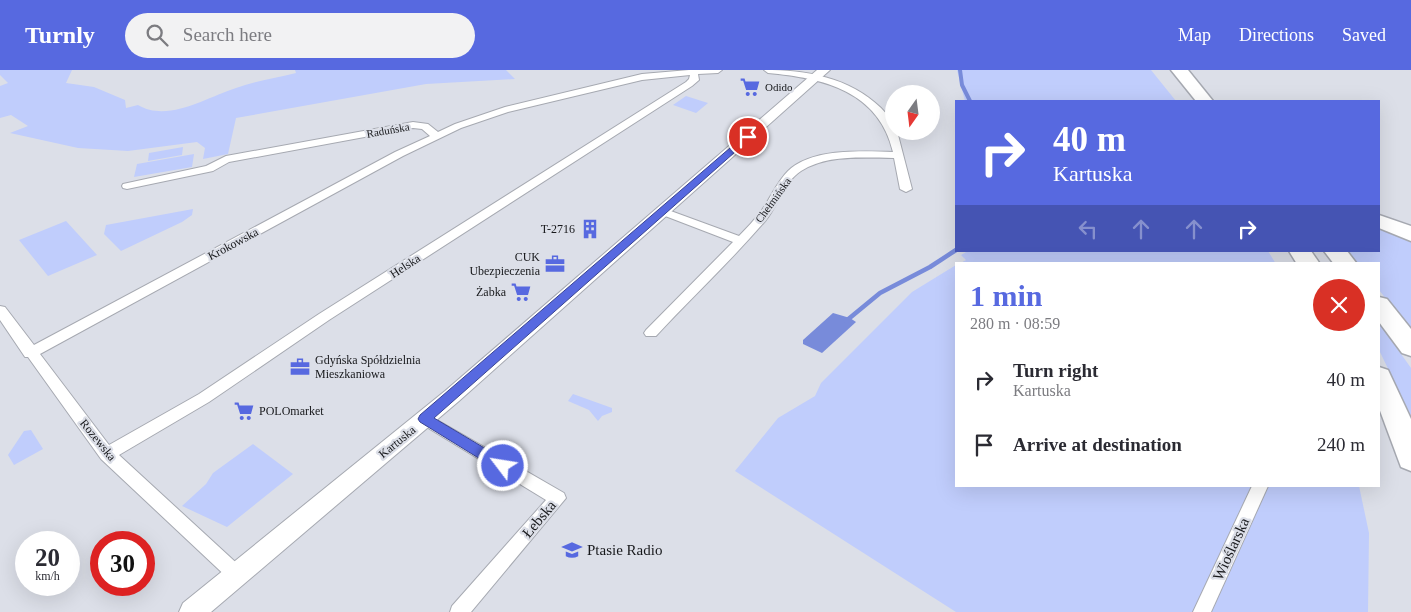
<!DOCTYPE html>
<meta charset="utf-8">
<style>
body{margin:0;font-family:"Times New Roman",serif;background:#f2f2f3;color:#2b2b33;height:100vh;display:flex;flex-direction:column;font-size:19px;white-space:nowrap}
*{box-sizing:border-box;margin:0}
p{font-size:16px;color:#7c7c81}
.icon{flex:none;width:28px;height:28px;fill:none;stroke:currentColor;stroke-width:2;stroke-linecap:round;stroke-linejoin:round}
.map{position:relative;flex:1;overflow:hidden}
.drawer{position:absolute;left:955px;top:192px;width:425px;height:225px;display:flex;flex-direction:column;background:#fff;border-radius:0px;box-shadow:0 5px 20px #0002}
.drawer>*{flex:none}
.banner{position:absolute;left:955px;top:30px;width:425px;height:152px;border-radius:0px;box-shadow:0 5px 20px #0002;background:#5769e0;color:#fff;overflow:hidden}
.needle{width:32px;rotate:194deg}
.fabs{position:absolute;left:885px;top:15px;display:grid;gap:10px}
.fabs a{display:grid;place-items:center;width:55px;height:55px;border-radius:50%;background:#fff;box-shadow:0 5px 20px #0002;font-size:25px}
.speed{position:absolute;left:15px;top:461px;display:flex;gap:10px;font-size:25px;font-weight:700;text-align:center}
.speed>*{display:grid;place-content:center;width:65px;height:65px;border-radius:50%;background:#fff;box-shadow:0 5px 20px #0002;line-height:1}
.speed small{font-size:12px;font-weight:400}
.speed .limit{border:8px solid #d22;background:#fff;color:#111}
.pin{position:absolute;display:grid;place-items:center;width:42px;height:42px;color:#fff;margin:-21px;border:2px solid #fff;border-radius:50%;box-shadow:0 1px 5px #0007}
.me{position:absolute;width:55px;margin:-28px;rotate:301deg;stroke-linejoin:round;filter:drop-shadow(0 0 4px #0008)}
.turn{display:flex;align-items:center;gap:18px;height:105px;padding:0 15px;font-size:22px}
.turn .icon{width:65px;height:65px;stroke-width:2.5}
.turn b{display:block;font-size:35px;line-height:42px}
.lanes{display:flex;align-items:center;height:48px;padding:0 15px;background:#0003;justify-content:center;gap:25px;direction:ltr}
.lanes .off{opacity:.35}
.round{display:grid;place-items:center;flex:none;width:52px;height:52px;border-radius:26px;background:#f2f2f3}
.head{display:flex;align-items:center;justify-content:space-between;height:85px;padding:0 15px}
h1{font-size:30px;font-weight:700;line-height:38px;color:#5769e0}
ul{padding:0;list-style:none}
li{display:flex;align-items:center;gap:15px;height:65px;padding:0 15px}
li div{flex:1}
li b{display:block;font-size:19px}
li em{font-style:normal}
header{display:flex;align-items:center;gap:30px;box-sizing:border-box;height:70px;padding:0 25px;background:#5769e0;color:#fff}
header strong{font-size:24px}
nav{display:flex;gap:28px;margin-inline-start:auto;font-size:18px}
.search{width:350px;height:45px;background:#f2f2f3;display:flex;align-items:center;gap:12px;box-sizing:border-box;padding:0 18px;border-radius:28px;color:#7c7c81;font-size:19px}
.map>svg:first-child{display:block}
</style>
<header>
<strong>Turnly</strong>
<div class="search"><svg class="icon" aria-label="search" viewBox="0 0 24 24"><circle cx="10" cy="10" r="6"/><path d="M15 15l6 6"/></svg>Search here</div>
<nav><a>Map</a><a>Directions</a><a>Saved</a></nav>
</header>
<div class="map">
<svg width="1411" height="542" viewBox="0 0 1411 542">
<rect width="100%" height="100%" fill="#dcdfe8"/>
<!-- green -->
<g fill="#c0cdfc">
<path d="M0 0H72L66 13 94 17 125 30 126 38 138 35C168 53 207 27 236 18 256 11 276 8 296 3L295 0H506L515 9 426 14 236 48 228 84 203 89 205 78 197 72 128 81 78 78 10 63 28 56 11 45 0 48V16L8 13 0 5Z"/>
<polygon points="957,0 1151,0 1176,31 965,31"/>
<polygon points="686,26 708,33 696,43 673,35"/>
<polygon points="183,77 182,85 148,91 149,83"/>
<polygon points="194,84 192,97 134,107 137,94"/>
<polygon points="193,139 192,145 182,152 121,181 104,164 106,155"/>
<polygon points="66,151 97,185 48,206 19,170"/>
<polygon points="1379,154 1411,168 1411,260 1379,220 1379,194 1357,194 1347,181 1379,181"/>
<polygon points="968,181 1268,181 1276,194 959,194 966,190 961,185"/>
<polygon points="956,195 956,416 1359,416 1369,463 1368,542 956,542 735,401 778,348 815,326 821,313 912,222"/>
<polygon points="1379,253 1411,298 1411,346 1379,280"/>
<polygon points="573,324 612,338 612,342 602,346 598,351 589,340 568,331"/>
<polygon points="31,360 43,379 14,395 8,385 24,361"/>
<polygon points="253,374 293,404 227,457 182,436 206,414 213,403"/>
</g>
<!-- water -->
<polygon fill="#788bda" points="833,243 850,248 856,252 822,283 803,274 803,270"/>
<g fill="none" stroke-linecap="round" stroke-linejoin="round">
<!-- stream-far1 -->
<polyline stroke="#788bda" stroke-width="4" points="960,0 962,15 970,31"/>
<!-- stream -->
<polyline stroke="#788bda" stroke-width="4.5" points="846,251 880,223 930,197 956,180"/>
<defs>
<g id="street">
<path d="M689 0H722L718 3 698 4 699 10 692 16 329 250 209 332 119 385 243 499 246 505 243 511 237 513 231 511 101 389 28 287H25L0 250V236L5 237 34 275 395 82 430 66 422 59 413 58 229 92 213 101 127 119 123 118 122 116 123 114 206 96 226 86 413 52 428 54 438 62 455 54 505 37 642 4ZM690 5 689 9 686 12 319 244 199 324 109 375 40 284 403 86 461 58 508 42 642 10Z"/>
<path d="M764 0C806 0 849 7 881 38 887 44 894 53 894 61H897L912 119 906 122 900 119 894 88C864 88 828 84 801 101 784 112 778 135 766 150 731 191 692 227 656 266H646L644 263 646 260 733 172 660 144 658 142 660 140H668L739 166C747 158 755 149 762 140 771 127 777 112 788 101 812 78 862 81 893 82 879 21 823 8 768 3Z"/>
<polygon points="425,343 564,423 566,428 471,542 450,542 452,536 546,430 420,353 417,349 420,345"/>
<polygon points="1252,416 1268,416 1211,542 1193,542"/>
</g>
<polygon id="secondary" points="817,0 830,0 459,331 211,542 179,542 183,533 445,321"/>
<g id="highway">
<polygon points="1171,0 1188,0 1213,31 1196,31"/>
<polygon points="1379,145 1411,156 1411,171 1379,158"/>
<polygon points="1289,181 1311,181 1320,194 1297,194"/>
<polygon points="1324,181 1347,181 1357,194 1334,194"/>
<polygon points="1379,227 1387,229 1411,259 1411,286 1402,283 1379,252"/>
<polygon points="1379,297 1388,300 1411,349 1411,401 1401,397 1379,338"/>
</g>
</defs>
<!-- street casing -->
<use href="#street" stroke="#a6a9b1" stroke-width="2"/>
<!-- secondary casing -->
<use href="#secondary" stroke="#a6a9b1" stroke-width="2"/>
<!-- highway casing -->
<use href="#highway" stroke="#a6a9b1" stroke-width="3"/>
<!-- street -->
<use href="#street" fill="#fff" fill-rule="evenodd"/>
<!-- secondary -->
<use href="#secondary" fill="#fff" fill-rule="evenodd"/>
<!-- highway -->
<use href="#highway" fill="#fff" fill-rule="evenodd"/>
</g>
<!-- route -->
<polygon fill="#5769e0" stroke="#394492" points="745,65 752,67 434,348 508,392 510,396 508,400 503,402 498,400 420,352 418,349 420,345"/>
<!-- icons -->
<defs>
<symbol id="supermarket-bare" viewBox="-9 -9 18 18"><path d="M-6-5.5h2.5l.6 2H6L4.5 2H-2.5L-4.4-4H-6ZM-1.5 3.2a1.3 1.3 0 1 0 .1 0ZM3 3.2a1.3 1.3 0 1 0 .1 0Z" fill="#5769e0" stroke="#dcdfe8" stroke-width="2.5" paint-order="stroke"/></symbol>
<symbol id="building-bare" viewBox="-9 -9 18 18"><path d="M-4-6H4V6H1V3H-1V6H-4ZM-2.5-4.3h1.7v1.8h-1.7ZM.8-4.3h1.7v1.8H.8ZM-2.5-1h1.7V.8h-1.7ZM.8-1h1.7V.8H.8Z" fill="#5769e0" stroke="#dcdfe8" stroke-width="2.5" paint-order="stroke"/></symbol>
<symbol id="office-bare" viewBox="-9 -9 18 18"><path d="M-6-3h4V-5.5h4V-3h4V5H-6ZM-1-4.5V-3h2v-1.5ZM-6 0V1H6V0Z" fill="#5769e0" stroke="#dcdfe8" stroke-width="2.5" paint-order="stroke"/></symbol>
<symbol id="school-bare" viewBox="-9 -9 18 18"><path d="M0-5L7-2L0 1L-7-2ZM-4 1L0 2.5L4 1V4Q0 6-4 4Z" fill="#5769e0" stroke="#dcdfe8" stroke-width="2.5" paint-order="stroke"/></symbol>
</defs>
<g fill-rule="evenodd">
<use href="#supermarket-bare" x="736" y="3" width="28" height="28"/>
<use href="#building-bare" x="576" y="145" width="28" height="28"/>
<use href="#office-bare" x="541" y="180" width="28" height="28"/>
<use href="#supermarket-bare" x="507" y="208" width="28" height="28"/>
<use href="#office-bare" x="286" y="283" width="28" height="28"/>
<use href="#supermarket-bare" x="230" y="327" width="28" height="28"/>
<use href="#school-bare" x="558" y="466" width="28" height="28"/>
</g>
<g text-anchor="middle" stroke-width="4.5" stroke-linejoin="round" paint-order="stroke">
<!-- far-poi labels -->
<g font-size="11" fill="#17181b" stroke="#dcdfe8" text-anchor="start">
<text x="765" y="21">Odido</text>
</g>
<!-- far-street labels -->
<g font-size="11" fill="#17181b" stroke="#dcdfe8">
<text transform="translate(388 60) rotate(-10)" y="4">Raduńska</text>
<text transform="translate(773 130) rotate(-54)" y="4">Chełmińska</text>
</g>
<!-- poi labels -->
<g font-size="12" fill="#17181b" stroke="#dcdfe8" text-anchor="end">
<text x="575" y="163">T-2716</text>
<text x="540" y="191">CUK<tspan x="540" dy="14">Ubezpieczenia</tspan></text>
<text x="506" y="226">Żabka</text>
<text x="315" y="294" text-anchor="start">Gdyńska Spółdzielnia<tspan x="315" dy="14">Mieszkaniowa</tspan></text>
<text x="259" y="345" text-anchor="start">POLOmarket</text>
</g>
<!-- street labels -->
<g font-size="12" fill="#17181b" stroke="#dcdfe8">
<text transform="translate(233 174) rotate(-28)" y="4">Krokowska</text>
<text transform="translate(405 196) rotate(-33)" y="4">Helska</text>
<text transform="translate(98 370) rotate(51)" y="4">Rozewska</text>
<text transform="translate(397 372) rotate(-39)" y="4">Kartuska</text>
</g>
<!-- near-street labels -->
<g font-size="15" fill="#17181b" stroke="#dcdfe8">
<text transform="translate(539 449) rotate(-50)" y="5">Łebska</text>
<text transform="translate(1231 479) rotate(-65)" y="5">Wioślarska</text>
</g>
<!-- near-poi labels -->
<g font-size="15" fill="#17181b" stroke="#dcdfe8" text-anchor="start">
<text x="587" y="485">Ptasie Radio</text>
</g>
</g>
</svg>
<div class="fabs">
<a><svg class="needle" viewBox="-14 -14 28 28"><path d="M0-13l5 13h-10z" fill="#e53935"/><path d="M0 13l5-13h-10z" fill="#7c7c81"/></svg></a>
</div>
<div class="speed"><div>20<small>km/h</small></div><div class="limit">30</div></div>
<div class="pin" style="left:748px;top:67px;background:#d93025"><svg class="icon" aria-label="arrive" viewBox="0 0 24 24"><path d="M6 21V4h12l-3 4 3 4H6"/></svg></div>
<svg class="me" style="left:503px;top:396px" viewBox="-20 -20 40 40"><circle r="17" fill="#5769e0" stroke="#fff" stroke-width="3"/><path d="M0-11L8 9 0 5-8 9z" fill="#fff"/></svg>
<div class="banner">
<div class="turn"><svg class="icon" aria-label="right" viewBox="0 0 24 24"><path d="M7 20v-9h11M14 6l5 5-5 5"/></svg><div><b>40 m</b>Kartuska</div></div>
<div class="lanes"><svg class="icon off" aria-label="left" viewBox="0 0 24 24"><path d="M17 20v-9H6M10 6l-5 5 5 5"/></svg><svg class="icon off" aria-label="ahead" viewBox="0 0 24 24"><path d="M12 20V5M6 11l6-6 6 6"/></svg><svg class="icon off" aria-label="ahead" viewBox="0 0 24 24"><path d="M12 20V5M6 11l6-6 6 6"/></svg><svg class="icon" aria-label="right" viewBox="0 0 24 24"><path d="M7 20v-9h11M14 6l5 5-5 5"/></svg></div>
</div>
<section class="drawer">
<div class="head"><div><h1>1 min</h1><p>280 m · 08:59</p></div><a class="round" style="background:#d93025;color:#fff"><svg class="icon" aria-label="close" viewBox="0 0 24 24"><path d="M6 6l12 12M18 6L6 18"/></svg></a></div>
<ul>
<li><svg class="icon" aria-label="right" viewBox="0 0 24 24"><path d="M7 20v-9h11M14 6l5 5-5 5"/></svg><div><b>Turn right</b><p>Kartuska</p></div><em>40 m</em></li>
<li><svg class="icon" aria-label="arrive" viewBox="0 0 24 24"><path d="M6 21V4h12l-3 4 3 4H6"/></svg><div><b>Arrive at destination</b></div><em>240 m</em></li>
</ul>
</section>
</div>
